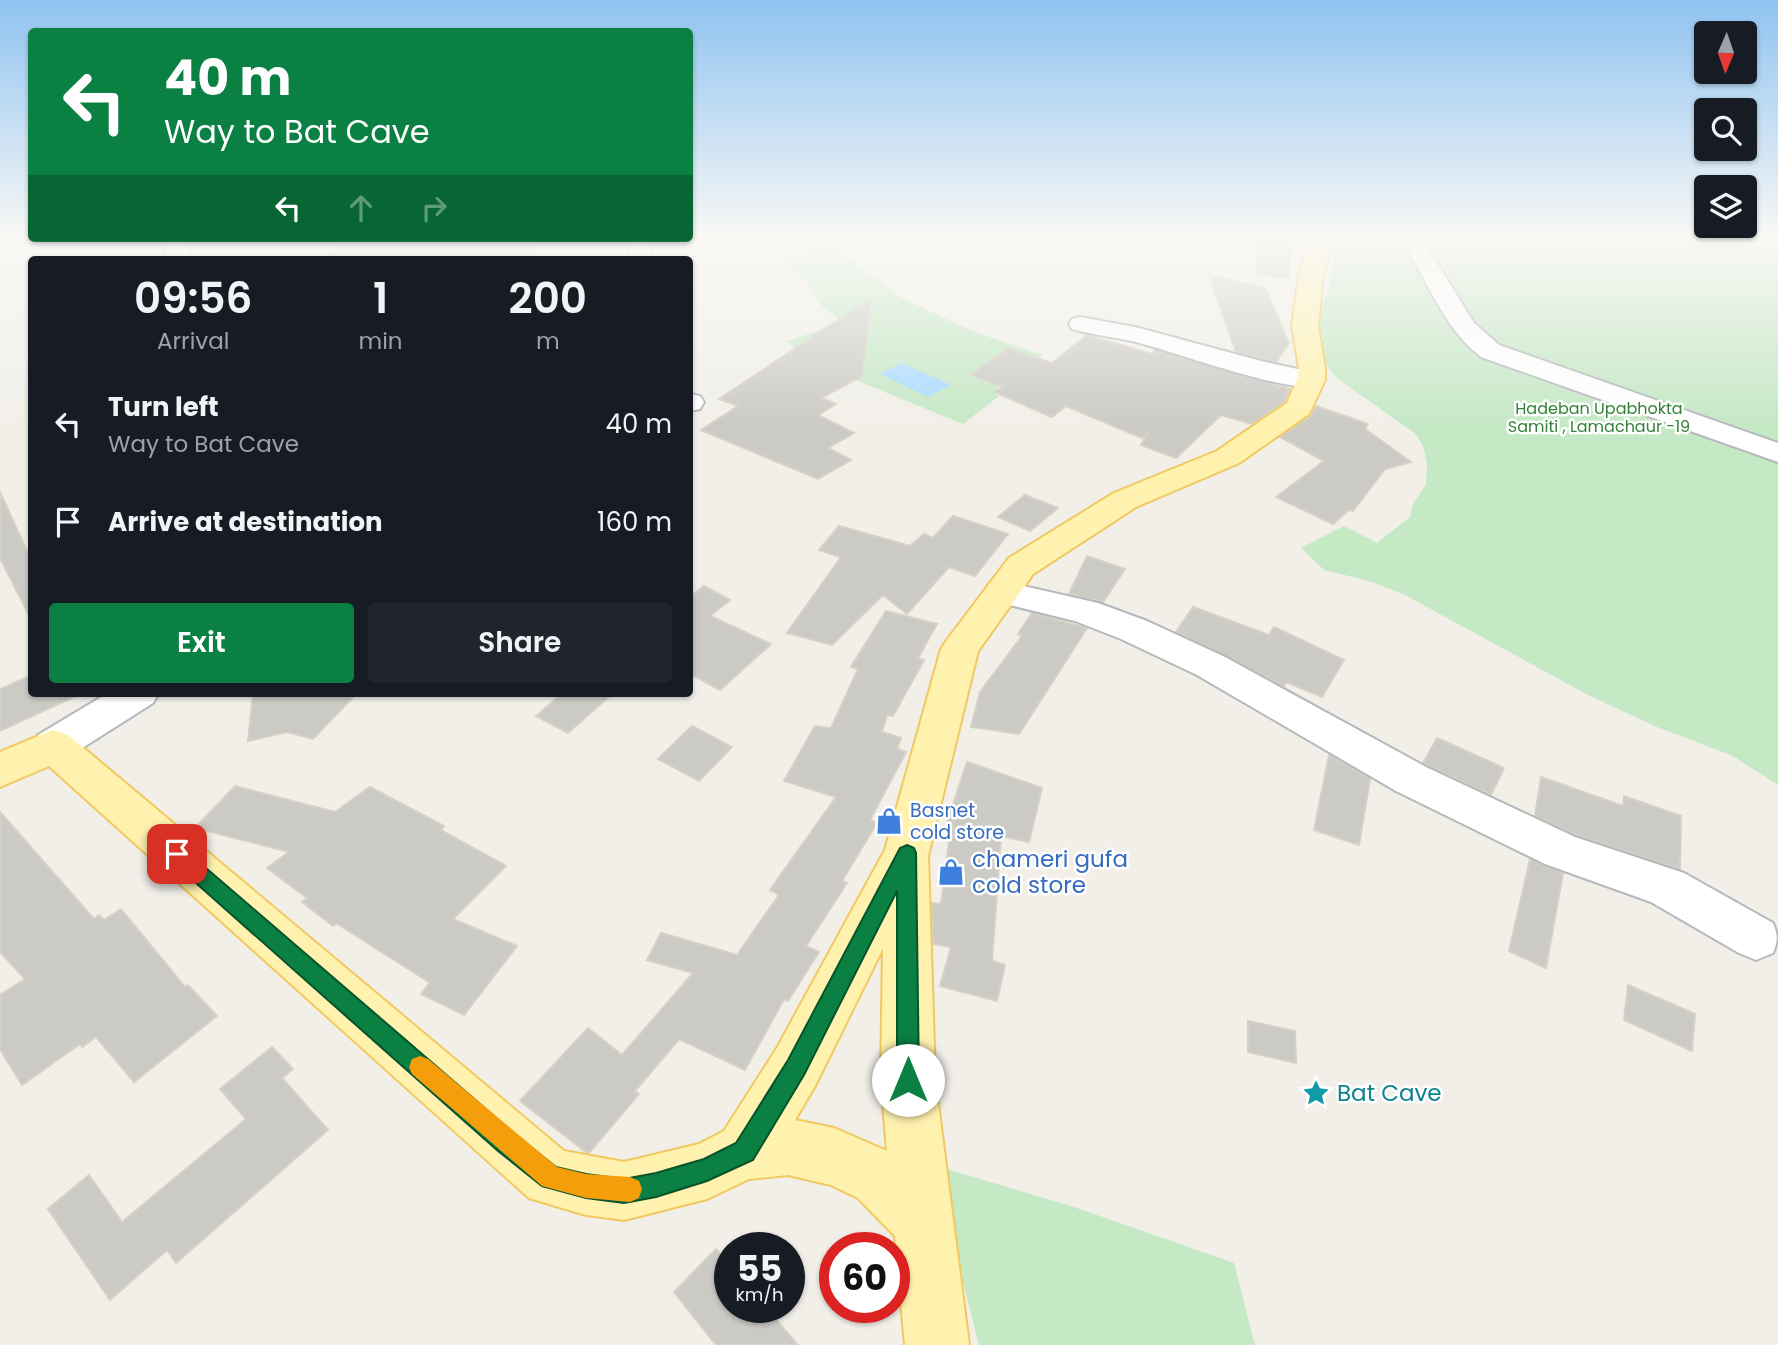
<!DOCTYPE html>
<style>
body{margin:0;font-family:Poppins,sans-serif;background:#20242c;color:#f1f3f6;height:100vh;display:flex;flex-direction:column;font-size:26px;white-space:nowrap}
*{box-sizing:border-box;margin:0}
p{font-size:23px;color:#9ea1a6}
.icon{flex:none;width:38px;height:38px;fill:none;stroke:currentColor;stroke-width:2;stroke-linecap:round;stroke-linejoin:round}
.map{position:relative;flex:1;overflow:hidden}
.side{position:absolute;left:28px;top:256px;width:665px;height:441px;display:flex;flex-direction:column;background:#171b24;border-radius:7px;box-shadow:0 2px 5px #0004}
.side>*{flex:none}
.banner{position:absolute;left:28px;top:28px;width:665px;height:214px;border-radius:7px;box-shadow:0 2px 5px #0004;background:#0b8043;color:#fff;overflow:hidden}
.needle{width:46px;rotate:182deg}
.fabs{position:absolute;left:1694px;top:21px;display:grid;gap:14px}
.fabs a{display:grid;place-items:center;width:63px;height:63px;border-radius:7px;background:#171b24;box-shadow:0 2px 5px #0004;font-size:35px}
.speed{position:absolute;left:714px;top:1232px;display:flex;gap:14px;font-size:35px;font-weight:700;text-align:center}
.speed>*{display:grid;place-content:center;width:91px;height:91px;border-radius:50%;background:#171b24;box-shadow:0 2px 5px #0004;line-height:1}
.speed small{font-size:18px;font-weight:400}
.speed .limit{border:10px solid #d22;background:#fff;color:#111}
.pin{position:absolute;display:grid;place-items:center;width:60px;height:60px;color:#fff;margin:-30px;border-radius:14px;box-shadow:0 4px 10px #0006}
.me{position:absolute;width:77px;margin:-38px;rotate:0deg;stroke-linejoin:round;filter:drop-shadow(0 0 5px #0008)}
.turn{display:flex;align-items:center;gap:24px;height:147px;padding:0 21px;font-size:32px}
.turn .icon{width:91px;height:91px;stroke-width:2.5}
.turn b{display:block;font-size:49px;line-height:60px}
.lanes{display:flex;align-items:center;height:66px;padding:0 21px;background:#0003;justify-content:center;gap:35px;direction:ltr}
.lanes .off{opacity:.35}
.eta{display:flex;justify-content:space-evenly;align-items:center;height:119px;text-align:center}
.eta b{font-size:42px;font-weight:600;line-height:49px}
.action{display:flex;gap:14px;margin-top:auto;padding:14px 21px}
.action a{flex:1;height:80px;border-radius:7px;background:#0b8043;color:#fff;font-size:28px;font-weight:600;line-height:80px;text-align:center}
.action a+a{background:#20242c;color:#f1f3f6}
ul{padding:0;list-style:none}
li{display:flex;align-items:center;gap:21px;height:98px;padding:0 21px}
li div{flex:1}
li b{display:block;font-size:26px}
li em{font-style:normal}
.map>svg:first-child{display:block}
</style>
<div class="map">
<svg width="1778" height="1345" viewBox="0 0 1778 1345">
<rect width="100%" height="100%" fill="#f1efe8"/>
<!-- education -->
<polygon fill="#e1ded6" points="338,238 535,238 541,259 326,259"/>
<!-- green -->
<g fill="#c5e8c5">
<path d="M1336 237H1778V785L1733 756 1657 727 1588 695 1405 595 1369 581 1324 570 1301 548 1344 526 1377 543 1410 517 1413 504 1426 484 1427 463 1423 446 1416 434 1338 379C1304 344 1322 315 1332 275 1335 264 1336 253 1338 242Z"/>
<polygon points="833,247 902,298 972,331 1043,355 992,392 999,396 963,424 824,367 786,341 845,323 822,306 808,283 781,259"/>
<polygon points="933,1165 1074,1207 1234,1263 1255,1345 979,1345"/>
</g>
<!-- water -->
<polygon fill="#aadaff" points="902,363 951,385 928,397 880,374"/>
<!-- building -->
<g fill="#cccac5" stroke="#d6d1c6" stroke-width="2">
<polygon points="1257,237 1291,237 1288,278 1257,274"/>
<polygon points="1209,275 1265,288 1289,343 1276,362 1236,352"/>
<polygon points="871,298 862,376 821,398 836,404 818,415 854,433 828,448 851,460 818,479 701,430 738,406 719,399"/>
<polygon points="1087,335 1152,354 1155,350 1290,389 1285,401 1252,424 1221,415 1176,458 1141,445 1148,432 1142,438 1066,406 1052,417 994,392 1003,387 971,375 1008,348 1052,363"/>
<polygon points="1316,406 1368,424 1365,429 1411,462 1385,469 1353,511 1349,510 1333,524 1276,497 1324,461 1280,437 1311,416"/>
<polygon points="0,492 32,562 32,621 0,558"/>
<polygon points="1025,495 1058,508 1030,531 998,517"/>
<polygon points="953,516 1008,534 975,576 949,567 907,614 883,595 832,645 787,633 841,557 819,550 839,526 910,546 924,534 933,538"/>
<polygon points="1087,556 1125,569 1103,602 1069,594"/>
<polygon points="704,586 730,600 710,616 771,644 720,690 690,674 690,597"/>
<polygon points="1193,607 1269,635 1274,627 1344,660 1322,697 1286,682 1284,686 1176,632"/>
<polygon points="886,611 937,624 918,658 924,660 893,716 887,715 882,732 901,738 897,749 906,752 870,820 877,823 842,881 847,883 806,946 819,952 788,1001 784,999 745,1070 679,1039 635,1091 639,1094 589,1153 586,1152 520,1101 588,1028 622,1055 693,973 647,960 661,933 737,955 779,895 770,890 836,797 784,781 815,726 831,728 858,669 851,667"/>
<polygon points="1032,613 1087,628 1019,734 971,727 980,692 1022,636 1018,634"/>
<polygon points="32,675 32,693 82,693 0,731 0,689"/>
<polygon points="253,693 357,693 313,739 287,732 248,741"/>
<polygon points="563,693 613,693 568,733 536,716"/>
<polygon points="692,726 732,747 699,781 658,759"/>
<polygon points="1437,738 1504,768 1491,795 1423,763"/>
<polygon points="1329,755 1370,779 1359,845 1314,830"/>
<polygon points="967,762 1042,788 1029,842 1001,836 992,961 1005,965 997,1001 940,986 951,947 933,944 932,903 941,904 951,827 946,826"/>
<polygon points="1541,777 1623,806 1624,796 1681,816 1680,869 1574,834 1535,816"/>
<polygon points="235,786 335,812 370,787 444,826 441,830 506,866 453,919 517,946 464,1015 421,994 430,983 336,923 333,926 302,902 307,898 267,868 289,852 195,828"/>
<polygon points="0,812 94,919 99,915 104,920 121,909 185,987 188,985 217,1016 134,1082 96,1037 82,1047 80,1044 22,1085 0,1049 0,995 25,979 0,952"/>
<polygon points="1530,859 1563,873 1546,968 1509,951"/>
<polygon points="1628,985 1695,1014 1692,1051 1624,1020"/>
<polygon points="1248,1021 1295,1031 1296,1063 1248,1052"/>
<polygon points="272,1047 293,1069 282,1078 328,1130 176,1263 167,1250 110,1300 48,1209 89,1175 122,1222 246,1119 220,1089"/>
<polygon points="716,1249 730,1266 730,1307 765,1307 798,1345 716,1345 674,1292"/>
</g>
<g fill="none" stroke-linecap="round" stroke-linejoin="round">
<defs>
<g id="minor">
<path d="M1399 237H1421L1474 323 1499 345 1778 443V462L1481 357C1441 326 1427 277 1399 237Z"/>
<polygon points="171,238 193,238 186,259 164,259"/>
<polygon points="629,238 651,238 652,259 630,259"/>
<path d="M1081 317 1139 328 1261 361 1321 374 1325 380 1321 386C1288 394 1175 352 1136 342 1115 337 1093 335 1072 329L1069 324 1072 319Z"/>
<polygon points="690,394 700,396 704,402 700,409 690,411"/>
<path d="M1002 581 1098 603 1147 621 1225 657 1426 767 1575 837 1684 873 1773 923C1778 935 1778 941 1773 953L1756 960 1739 953 1651 902 1545 864 1396 791 1197 675 1121 639 1075 621 989 600 984 592 989 584Z"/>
<polygon points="108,693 159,693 153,703 68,757 53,762 38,757 32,746 38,735"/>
</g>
<path id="major" d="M1308 237H1330L1332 243 1323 274 1318 326 1325 368V380L1309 414 1239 463 1136 507 1033 574 978 651 928 856 935 1080 969 1345H905L895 1236 858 1198 831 1185 788 1175 749 1179 707 1199 624 1220 586 1215 529 1198 49 766 0 787V752L53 730 68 735 564 1151 624 1162 699 1144 724 1131 777 1048 885 850 941 649 947 640 1009 558 1114 493 1217 451 1287 403 1297 380 1299 368 1292 326 1299 274 1310 243ZM883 948 881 1080 887 1151 834 1128 795 1120 815 1086Z"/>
</defs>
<!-- minor casing -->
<use href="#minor" stroke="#b5b8bc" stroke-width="4"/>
<!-- major casing -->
<use href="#major" stroke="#f2c960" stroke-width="4"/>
<!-- minor -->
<use href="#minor" fill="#fff" fill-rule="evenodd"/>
<!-- major -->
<use href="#major" fill="#fff2af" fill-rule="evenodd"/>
</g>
<!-- sky -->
<linearGradient id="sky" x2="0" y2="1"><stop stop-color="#8fc3f1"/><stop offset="0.56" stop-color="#f9f8f5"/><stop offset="1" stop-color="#f9f8f5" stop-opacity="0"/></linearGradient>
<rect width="1778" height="425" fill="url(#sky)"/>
<!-- route -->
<polygon fill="#0b8043" stroke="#07532c" stroke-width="2" points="907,845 914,848 916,853 919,1080 916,1088 908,1091 900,1088 897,1080 897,891 804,1075 753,1160 707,1181 656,1197 624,1203 586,1198 542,1186 498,1151 170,860 168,854 170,849 177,846 184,849 515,1134 556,1167 586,1174 624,1179 656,1173 704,1159 736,1143 788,1060 900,848"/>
<!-- slow -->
<polygon fill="#f59e0b" points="420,1056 428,1059 557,1167 586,1174 630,1177 639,1181 642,1189 639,1198 630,1202 586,1198 542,1186 412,1074 409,1067 412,1059"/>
<!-- icons -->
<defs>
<symbol id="shop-bare" viewBox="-9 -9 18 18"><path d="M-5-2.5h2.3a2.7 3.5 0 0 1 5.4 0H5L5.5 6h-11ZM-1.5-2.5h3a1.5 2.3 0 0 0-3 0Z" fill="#3f7fe0" stroke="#fff" stroke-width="2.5" paint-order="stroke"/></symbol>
<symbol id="sight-bare" viewBox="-9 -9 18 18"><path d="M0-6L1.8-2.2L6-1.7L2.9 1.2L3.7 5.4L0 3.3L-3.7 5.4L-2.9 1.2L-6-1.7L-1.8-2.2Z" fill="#0f9aa8" stroke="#fff" stroke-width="2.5" paint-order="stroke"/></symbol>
</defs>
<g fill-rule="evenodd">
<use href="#shop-bare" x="870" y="802" width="38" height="38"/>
<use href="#shop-bare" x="932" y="853" width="38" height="38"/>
<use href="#sight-bare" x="1297" y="1074" width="38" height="38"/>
</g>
<g text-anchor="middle" stroke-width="5" stroke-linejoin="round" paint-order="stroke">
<!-- far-park labels -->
<g font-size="16" fill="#348238" stroke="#fff">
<text x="1599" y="414">Hadeban Upabhokta<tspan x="1599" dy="18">Samiti , Lamachaur -19</tspan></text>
</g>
<!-- shop labels -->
<g font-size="19" fill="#366cbe" stroke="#fff" text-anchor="start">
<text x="910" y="817">Basnet<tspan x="910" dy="22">cold store</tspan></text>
</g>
<!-- near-shop labels -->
<g font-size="23" fill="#366cbe" stroke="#fff" text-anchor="start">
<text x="972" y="867">chameri gufa<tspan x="972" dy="26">cold store</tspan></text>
</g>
<!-- near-culture labels -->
<g font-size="23" fill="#0d838f" stroke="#fff" text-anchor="start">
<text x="1337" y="1101">Bat Cave</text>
</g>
</g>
</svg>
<div class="fabs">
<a><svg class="needle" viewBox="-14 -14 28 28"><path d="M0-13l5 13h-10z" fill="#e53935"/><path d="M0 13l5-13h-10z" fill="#9ea1a6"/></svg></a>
<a><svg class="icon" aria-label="search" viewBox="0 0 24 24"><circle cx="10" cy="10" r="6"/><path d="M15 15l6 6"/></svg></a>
<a><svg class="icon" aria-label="layers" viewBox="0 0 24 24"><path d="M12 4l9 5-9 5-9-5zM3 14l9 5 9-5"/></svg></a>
</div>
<div class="speed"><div>55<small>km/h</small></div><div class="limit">60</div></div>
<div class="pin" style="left:177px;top:854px;background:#d93025"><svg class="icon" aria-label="arrive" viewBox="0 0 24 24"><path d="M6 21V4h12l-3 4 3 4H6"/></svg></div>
<svg class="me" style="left:908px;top:1080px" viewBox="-20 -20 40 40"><circle r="19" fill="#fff"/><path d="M0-13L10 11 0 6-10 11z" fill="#0b8043"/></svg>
<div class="banner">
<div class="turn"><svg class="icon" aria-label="left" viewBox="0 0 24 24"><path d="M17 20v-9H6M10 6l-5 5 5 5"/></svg><div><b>40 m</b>Way to Bat Cave</div></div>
<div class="lanes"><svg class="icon" aria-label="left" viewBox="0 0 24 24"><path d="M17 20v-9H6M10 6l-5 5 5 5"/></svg><svg class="icon off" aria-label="ahead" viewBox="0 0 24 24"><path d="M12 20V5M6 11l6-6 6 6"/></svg><svg class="icon off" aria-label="right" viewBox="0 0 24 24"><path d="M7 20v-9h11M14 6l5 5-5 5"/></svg></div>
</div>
<section class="side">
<div class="eta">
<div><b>09:56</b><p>Arrival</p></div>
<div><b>1</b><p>min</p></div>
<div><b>200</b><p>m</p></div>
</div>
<ul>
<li><svg class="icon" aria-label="left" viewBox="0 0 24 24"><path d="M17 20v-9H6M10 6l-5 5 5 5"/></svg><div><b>Turn left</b><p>Way to Bat Cave</p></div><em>40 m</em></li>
<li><svg class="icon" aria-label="arrive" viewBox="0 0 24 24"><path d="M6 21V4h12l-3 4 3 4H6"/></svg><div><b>Arrive at destination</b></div><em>160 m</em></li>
</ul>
<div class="action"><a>Exit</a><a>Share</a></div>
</section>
</div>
